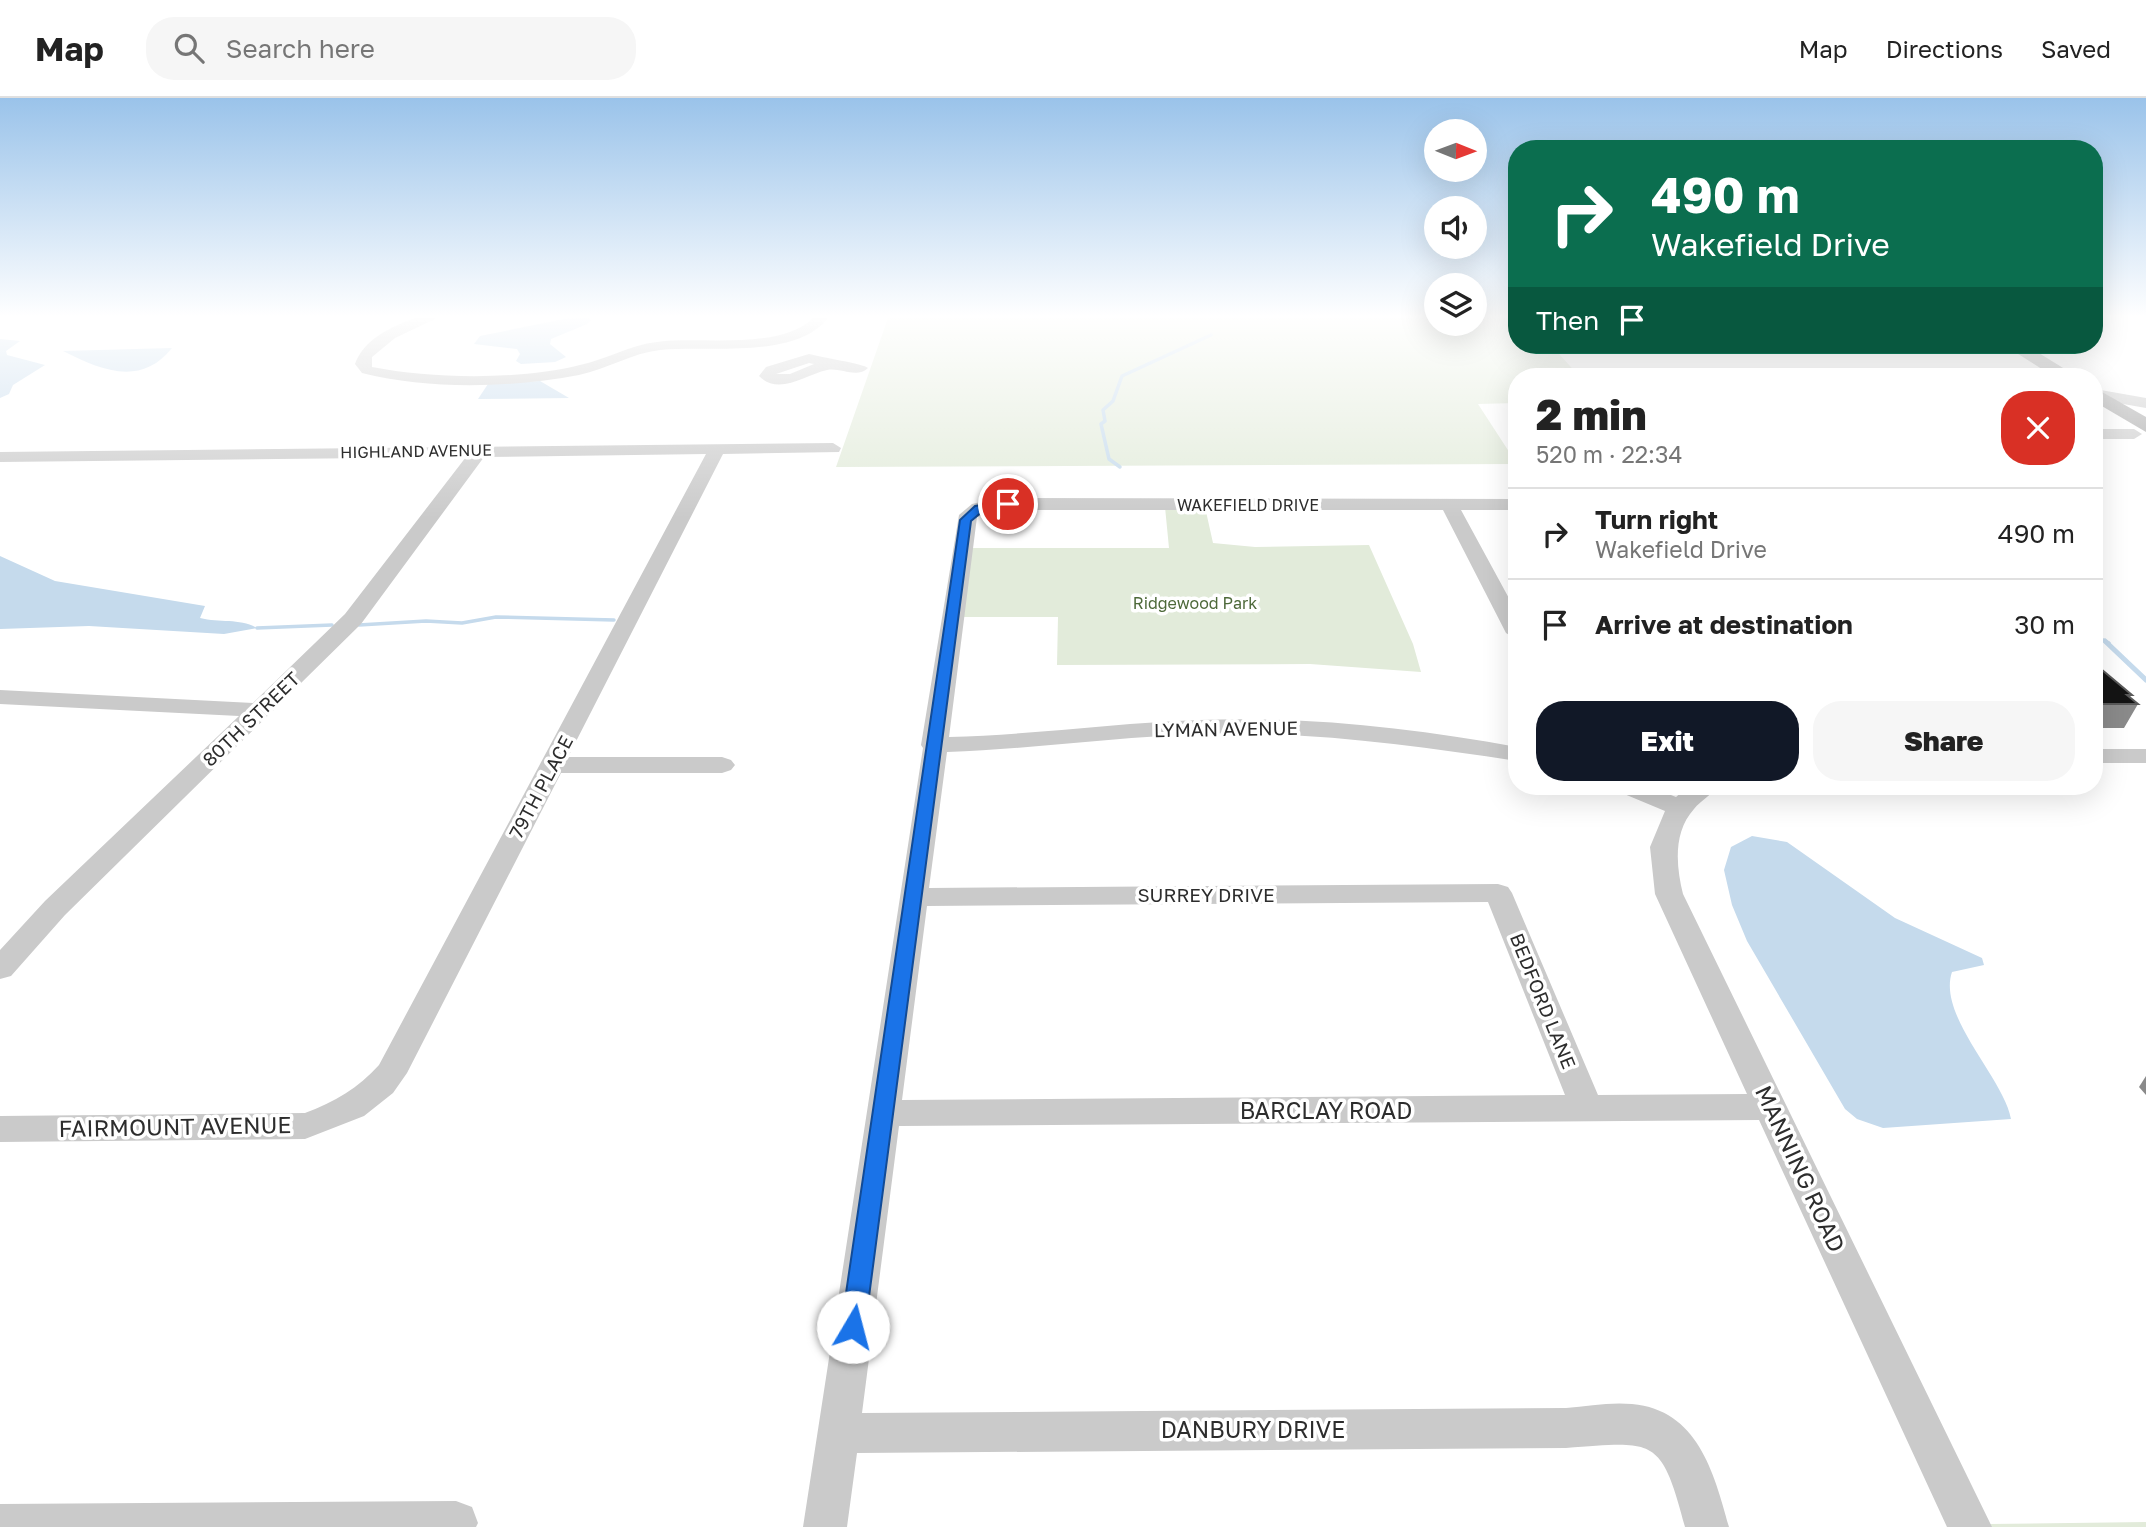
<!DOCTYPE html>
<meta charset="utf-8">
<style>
body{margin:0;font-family:"Golos Text",sans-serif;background:#f6f6f6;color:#222;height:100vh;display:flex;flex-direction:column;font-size:26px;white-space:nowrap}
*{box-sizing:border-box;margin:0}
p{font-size:23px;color:#767676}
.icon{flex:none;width:38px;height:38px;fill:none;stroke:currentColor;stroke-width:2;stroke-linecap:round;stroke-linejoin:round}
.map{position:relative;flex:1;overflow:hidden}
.drawer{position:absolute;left:1508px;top:270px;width:595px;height:427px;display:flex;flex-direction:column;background:#fff;border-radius:28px;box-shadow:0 7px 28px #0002}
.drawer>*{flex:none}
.hud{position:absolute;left:1508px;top:42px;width:595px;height:214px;border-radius:28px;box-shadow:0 7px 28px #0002;background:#0b6e4f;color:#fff;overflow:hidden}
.needle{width:46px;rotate:91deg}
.controls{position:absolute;left:1424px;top:21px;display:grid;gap:14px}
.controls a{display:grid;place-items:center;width:63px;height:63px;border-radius:50%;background:#fff;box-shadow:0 7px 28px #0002;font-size:35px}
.pin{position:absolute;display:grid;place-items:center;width:60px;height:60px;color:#fff;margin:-30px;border:4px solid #fff;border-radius:50%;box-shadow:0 2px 7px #0007}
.me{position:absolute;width:77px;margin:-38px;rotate:8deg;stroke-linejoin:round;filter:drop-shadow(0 0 5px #0008)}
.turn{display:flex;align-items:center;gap:24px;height:147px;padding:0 28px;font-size:32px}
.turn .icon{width:91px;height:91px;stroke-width:2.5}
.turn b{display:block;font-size:49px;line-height:60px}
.then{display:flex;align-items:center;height:66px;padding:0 28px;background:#0003;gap:14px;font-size:26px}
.round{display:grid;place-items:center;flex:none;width:74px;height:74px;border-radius:28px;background:#f6f6f6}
.overview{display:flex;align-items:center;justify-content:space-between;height:119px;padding:0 28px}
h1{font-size:42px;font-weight:800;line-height:52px}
.action{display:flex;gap:14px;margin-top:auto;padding:14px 28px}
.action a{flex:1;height:80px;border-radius:28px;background:#111827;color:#fff;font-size:28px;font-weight:800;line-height:80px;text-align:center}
.action a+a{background:#f6f6f6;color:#222}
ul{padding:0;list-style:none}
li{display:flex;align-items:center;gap:21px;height:91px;padding:0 28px;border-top:2px solid #e0e0e0}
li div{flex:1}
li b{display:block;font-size:26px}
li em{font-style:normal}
header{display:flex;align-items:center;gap:42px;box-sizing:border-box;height:98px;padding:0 35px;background:#fff;border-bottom:2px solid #e0e0e0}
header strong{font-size:33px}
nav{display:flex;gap:38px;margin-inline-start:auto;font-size:24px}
.search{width:490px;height:63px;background:#f6f6f6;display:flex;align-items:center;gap:18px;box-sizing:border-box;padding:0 24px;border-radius:28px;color:#767676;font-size:26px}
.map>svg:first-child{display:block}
</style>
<header>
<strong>Map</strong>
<div class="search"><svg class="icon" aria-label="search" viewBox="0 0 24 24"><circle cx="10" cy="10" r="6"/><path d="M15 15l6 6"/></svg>Search here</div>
<nav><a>Map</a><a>Directions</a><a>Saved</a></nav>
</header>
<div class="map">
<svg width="2146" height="1429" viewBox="0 0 2146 1429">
<rect width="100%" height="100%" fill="#fff"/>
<!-- green -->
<g fill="#e2ebda">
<polygon points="888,220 1437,220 1437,226 1475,226 1475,220 1517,220 1517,247 1551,247 1579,278 1517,278 1517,305 1478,306 1517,366 836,369"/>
<polygon points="1165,409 1205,409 1213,445 1255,449 1369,447 1413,546 1421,574 1310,566 1057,567 1058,519 961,519 970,450 1169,450"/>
<polygon points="2146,1424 2146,1429 1991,1429 1989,1426"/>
</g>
<!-- water -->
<g fill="#c5daec">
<polygon points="586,220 591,222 587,226 551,241 550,246 566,259 555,264 521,266 516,263 520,256 517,251 474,246 480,238 564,221"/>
<polygon points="0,241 20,243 6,253 7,257 45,267 13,287 9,296 0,300"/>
<path d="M172 250C140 290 99 271 63 253Z"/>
<polygon points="540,283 569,300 478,301 488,286"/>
<path d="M0 458 55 483 205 508 200 520C220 525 240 520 257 530L224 536 89 528 0 531Z"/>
<path d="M1752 738 1787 744 1895 820 1982 860 1984 867 1952 874C1937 918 2004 980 2011 1021L1883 1030 1857 1021 1845 1011 1747 843 1732 807 1724 772 1731 749Z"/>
</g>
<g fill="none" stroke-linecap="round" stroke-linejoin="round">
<!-- stream-far1 -->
<g stroke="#c5daec" stroke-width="3.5">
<polyline points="1120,369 1109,361 1101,326 1105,323 1103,312 1113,303 1122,278 1211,237"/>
<polyline points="359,527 426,523 462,525 496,519 614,522"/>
<polyline points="257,530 332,527"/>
<polyline points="2095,538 2109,545"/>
</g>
<!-- stream -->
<polyline stroke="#c5daec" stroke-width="5" points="2105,543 2146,582"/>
<!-- minor -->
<g fill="#cacaca" fill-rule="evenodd">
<path d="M415 220H437L395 240 372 259V269C433 281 520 282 580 267 607 261 630 247 657 244 701 238 780 253 813 220H828C795 262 709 247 660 252 632 255 607 271 579 277 511 290 429 292 362 275L355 266C364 241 391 229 415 220Z"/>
<path d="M809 256C820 259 864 266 868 270 857 281 840 269 827 272 805 277 779 298 759 278L766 269ZM809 265 814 266 790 276H776Z"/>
<polygon points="2095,291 2146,300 2146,310 2095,301"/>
<polygon points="2095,331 2134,331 2142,336 2134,341 2095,341"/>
<path d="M833 345 841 350 839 354 723 356 568 659H722L731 662 735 667 731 672 722 675H561L407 975 393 995 364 1018 305 1041 0 1044V1018L305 1015C335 1004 358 990 379 967L706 356 484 359 361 526 65 817 11 878 0 881V852L45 803 239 618 0 606V592L253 605 345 516 466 359 0 364V354Z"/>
<path d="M999 400 1517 401V412H1461L1517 515V542L1506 535 1443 412H999L977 419 949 639C1032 637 1115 625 1199 622 1306 618 1412 630 1517 649V663C1412 647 1308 633 1201 636 1116 639 1032 651 947 654L929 790 1498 786 1508 789 1512 795 1598 997 1747 996 1655 796 1650 749 1665 713 1617 693 1613 688H1648L1676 699 1689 688H1718C1712 697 1701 702 1694 711 1673 734 1676 768 1683 796L1992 1429H1947L1759 1022 899 1028 862 1315 1566 1310C1588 1308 1610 1304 1632 1306 1698 1312 1714 1375 1729 1429H1685C1661 1337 1654 1344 1566 1350L857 1355 847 1429H803L923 650 921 647 959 417 972 406ZM1488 804 1565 997 902 1002 927 808Z"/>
<rect x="2095" y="651" width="51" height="14"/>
<polygon points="456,1403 472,1409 478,1425 476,1429 0,1429 0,1406"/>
</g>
<!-- major -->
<g fill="#a5a5a5" fill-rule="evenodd">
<polygon points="2004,247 2026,247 2076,278 2053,278"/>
<polygon points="2095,290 2146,319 2146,334 2095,304"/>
</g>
</g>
<!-- wall -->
<g fill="#8a8a8a">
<polygon points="2095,566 2132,597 2130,599 2138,606 2124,630 2095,630"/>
<polygon points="2146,978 2146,997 2139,989"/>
</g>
<!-- building -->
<polygon fill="#141414" stroke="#5a5a5a" stroke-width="2" points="2095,566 2132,597 2127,597 2138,606 2095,606"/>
<!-- sky -->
<linearGradient id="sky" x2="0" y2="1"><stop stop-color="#9ac3ea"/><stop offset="0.52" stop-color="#fff"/><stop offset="1" stop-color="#fff" stop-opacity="0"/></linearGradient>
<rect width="2146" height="420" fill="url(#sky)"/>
<!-- route -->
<polygon fill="#1a73e8" stroke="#114b97" stroke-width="2" points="1008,403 1013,406 1012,409 983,413 971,423 865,1229 862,1236 853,1239 845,1236 841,1229 960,422 975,408"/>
<g text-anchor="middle" stroke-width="7" stroke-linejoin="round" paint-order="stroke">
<!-- far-street labels -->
<g font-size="16" fill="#2d2d2d" stroke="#fff">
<text transform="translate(416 353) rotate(-1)" y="6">HIGHLAND AVENUE</text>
<text x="1248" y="413">WAKEFIELD DRIVE</text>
</g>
<!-- far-park labels -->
<g font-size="16" fill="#4d6939" stroke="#fff">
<text x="1195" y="511">Ridgewood Park</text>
</g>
<!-- street labels -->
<g font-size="19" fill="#2d2d2d" stroke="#fff">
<text transform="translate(251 621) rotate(-44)" y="7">80TH STREET</text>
<text transform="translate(1226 631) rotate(-1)" y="7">LYMAN AVENUE</text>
<text transform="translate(541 689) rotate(-62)" y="7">79TH PLACE</text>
<text x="1206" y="804">SURREY DRIVE</text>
<text transform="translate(1543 903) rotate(68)" y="7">BEDFORD LANE</text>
</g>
<!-- near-street labels -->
<g font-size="23" fill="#2d2d2d" stroke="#fff">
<text x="1326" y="1021">BARCLAY ROAD</text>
<text transform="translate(175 1029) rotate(-1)" y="8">FAIRMOUNT AVENUE</text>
<text transform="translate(1800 1071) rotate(65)" y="8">MANNING ROAD</text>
<text x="1253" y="1340">DANBURY DRIVE</text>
</g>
</g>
</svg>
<div class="controls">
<a><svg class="needle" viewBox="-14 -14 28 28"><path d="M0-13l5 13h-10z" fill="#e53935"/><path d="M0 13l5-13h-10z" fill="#767676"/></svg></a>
<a><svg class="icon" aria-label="sound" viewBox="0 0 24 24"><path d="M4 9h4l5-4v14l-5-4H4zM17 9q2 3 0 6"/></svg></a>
<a><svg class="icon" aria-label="layers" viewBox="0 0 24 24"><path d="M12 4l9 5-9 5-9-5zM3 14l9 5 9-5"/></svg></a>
</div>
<div class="pin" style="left:1008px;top:406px;background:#d93025"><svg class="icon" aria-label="arrive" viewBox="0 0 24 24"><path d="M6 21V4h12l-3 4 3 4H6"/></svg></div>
<svg class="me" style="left:853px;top:1229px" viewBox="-20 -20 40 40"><circle r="19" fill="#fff"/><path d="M0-13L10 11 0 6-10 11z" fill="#1a73e8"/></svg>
<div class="hud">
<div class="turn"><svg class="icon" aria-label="right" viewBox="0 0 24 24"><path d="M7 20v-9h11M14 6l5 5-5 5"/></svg><div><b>490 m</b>Wakefield Drive</div></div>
<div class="then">Then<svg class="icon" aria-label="arrive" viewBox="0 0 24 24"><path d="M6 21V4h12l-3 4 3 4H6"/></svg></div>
</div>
<section class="drawer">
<div class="overview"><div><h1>2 min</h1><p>520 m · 22:34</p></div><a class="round" style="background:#d93025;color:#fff"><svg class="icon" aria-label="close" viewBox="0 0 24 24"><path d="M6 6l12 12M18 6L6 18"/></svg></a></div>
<ul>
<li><svg class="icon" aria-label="right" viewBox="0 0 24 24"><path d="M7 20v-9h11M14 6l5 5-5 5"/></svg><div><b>Turn right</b><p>Wakefield Drive</p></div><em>490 m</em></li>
<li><svg class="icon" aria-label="arrive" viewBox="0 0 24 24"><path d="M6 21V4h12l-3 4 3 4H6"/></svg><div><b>Arrive at destination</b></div><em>30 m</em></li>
</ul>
<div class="action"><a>Exit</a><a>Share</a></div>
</section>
</div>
